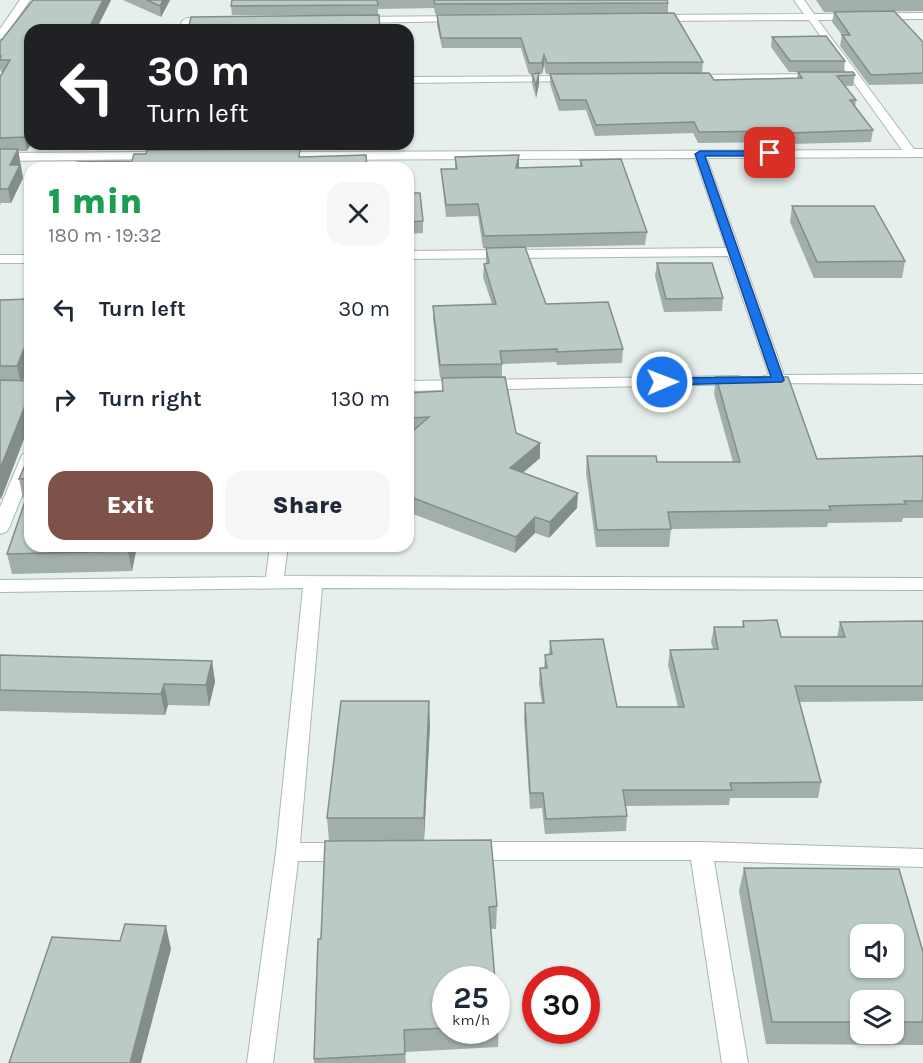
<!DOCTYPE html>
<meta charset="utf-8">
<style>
body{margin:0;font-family:Karla,sans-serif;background:#f6f6f7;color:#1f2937;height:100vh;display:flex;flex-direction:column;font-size:22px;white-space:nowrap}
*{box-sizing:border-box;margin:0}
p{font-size:20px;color:#747a83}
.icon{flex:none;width:33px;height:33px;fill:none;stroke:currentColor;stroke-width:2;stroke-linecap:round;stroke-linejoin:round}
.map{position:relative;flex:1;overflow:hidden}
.panel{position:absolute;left:24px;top:162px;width:390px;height:390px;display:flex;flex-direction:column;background:#fff;border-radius:18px;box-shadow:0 2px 4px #0004}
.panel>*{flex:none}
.banner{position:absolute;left:24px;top:24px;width:390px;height:126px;border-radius:18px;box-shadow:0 2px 4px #0004;background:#202124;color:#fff;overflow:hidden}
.tools{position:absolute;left:850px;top:924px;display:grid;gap:12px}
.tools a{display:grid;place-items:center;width:54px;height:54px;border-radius:12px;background:#fff;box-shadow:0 2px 4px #0004;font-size:30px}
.speed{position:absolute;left:432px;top:966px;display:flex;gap:12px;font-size:30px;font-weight:700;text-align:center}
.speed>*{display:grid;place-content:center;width:78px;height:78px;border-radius:50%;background:#fff;box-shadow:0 2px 4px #0004;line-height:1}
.speed small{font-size:15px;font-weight:400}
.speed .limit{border:9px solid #d22;background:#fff;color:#111}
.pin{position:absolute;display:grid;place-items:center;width:51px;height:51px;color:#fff;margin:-26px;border-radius:12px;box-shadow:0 3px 9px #0006}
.me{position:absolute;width:66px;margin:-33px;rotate:89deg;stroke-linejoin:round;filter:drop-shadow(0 0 4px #0008)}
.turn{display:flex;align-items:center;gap:21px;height:126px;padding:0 24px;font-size:27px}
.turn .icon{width:78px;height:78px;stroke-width:2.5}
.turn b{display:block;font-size:42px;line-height:51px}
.round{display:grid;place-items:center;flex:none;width:63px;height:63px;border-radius:18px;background:#f6f6f7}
.headline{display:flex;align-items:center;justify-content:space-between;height:102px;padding:0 24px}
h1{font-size:36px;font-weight:800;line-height:45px;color:#1e9e55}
.cta{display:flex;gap:12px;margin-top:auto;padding:12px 24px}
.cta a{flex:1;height:69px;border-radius:18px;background:#7f5249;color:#fff;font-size:24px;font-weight:800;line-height:69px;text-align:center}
.cta a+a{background:#f6f6f7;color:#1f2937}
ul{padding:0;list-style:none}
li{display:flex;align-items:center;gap:18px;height:90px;padding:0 24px}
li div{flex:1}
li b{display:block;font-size:22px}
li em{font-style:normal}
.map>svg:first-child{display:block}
</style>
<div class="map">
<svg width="923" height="1063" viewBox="0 0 923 1063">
<rect width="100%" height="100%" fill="#e6efeb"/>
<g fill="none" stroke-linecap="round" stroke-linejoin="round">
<defs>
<g id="minor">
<polygon points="20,0 30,0 4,38 0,39 0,29"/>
<polygon points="794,0 804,0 814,14 923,13 923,19 818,20 914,149 923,149 923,157 707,158 784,375 923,374 923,384 761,383 758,380 761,377 769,375 728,256 408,259 408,251 726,248 695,158 277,160 271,156 277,152 902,150 809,20 653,21 648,18 653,15 804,14"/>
<polygon points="461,16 464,17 464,21 356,23 351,20 356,17"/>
<polygon points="187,18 215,18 220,21 215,24 191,24 189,30 179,30 182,21"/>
<polygon points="820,74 824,75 824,79 688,81 683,78 688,75"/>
<polygon points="574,76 578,77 578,81 408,83 408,77"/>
<polygon points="156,152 160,153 160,159 0,161 0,153"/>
<rect x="0" y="255" width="30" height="8"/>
<polygon points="738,376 744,378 746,381 744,384 408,391 408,381"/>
<polygon points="30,450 30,476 9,528 6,532 0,534 0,507 22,455"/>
<polygon points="270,546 288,546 284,576 923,578 923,590 322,588 300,843 348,843 356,845 360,852 356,859 348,861 298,861 273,1063 247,1063 276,852 303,588 0,592 0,580 266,577"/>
<polygon points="469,842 701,842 923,849 923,867 714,861 748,1063 722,1063 691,860 469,860 461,857 457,851 461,845"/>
</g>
</defs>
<!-- minor casing -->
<use href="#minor" stroke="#a8b8b2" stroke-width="2"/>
<!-- minor -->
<use href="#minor" fill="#fff" fill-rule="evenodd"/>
</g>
<!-- wall -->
<g fill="#a1aea9" fill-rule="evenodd">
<polygon points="33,0 111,0 96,30 30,30 27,151 18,151 23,178 11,203 1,203 0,205 0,77 3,72 1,72 0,69 0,42"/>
<polygon points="123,0 170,0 161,17"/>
<polygon points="232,0 667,0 668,3 668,13 435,14 434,8 378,9 378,15 232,15 231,6"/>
<polygon points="816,0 923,0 923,11 824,12"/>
<polygon points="834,12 923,42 923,84 869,85 840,46 842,35 832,22"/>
<polygon points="437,15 703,62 702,73 546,74 544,65 542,74 539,74 539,84 536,98 532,84 532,74 529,74 521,48 442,48 437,25"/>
<polygon points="772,37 845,61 844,72 789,72 771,47"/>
<polygon points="798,72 855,75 853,86 845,86 856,100 855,107 873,130 871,142 788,144 786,142 698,143 693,133 595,136 586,110 559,111 550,84 550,74 714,80 797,78"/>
<polygon points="152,144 301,144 301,150 132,161 153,150"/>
<polygon points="358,144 397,144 397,147 358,149"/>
<polygon points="519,155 519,168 580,166 580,160 647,232 645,245 502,248 546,304 623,349 622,363 557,365 556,362 502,364 502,377 516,433 540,443 540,458 522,473 577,508 549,538 535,533 515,553 408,512 408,435 410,434 408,434 408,393 442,391 442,378 440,378 433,319 433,306 492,304 483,277 484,264 486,264 486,248 483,248 478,216 446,217 442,180 441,169 455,169 455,157"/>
<polygon points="408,193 423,221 423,233 408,234"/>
<polygon points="792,206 905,261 902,278 814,278 790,222"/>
<polygon points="657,263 723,298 722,311 664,312 655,276"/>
<polygon points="30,299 30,362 23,381 30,381 30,423 1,499 0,499 0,300"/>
<polygon points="716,377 817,459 923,456 923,518 903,518 902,522 828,523 827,527 671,529 669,547 596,547 586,473 587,456 657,462 733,462 714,394"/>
<polygon points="30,436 30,546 137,546 132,571 12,574 7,554 26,498 23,498 19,479 28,458"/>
<polygon points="743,621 781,637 837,637 840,622 923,621 923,701 800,702 821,782 818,798 730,798 729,805 626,806 627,816 626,831 545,834 542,808 530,809 524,719 525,703 542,703 539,684 540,668 544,668 545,655 549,655 550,641 617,707 678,707 668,665 670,650 713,649 711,642 714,627 742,627"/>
<polygon points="0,655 212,661 215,682 209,706 168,705 165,715 0,711"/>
<polygon points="430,724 424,840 497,906 496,929 491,929 446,980 446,1030 496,1030 496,1000 499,1025 498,1047 405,1052 406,1063 314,1063 321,939 329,841 327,818"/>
<path d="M744 868 923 952V1045L766 1044 739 891ZM861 1000H894V1034H861Z"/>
</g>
<!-- shaded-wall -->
<g fill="#838d89">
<polygon points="103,0 111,0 96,30 88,30"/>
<polygon points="163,0 170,0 161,17 160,6"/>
<polygon points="544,55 544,65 542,74 542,63"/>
<polygon points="539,73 539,84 536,98 536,86"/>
<polygon points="30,127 31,144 27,151 25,137"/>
<polygon points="18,149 23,178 11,203 8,189 10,165"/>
<polygon points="519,155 519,166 516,179 516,168"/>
<polygon points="30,334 30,362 21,385 17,366"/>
<polygon points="30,393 30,423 1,499 0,495 0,469"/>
<polygon points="540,443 540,458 510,484 510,468"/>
<polygon points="578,493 577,508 549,538 550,522"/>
<polygon points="535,517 535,533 515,553 516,537"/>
<polygon points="129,546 137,546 132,571 128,551"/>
<polygon points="212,661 215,682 209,706 206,685"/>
<polygon points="164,684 168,705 165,715 161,694"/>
<polygon points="429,701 430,724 424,840 424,818"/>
<polygon points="166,926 171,949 141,1063 130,1063"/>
</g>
<!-- building -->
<g fill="#bbcac4" stroke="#838d89" stroke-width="1.5" fill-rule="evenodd">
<polygon points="33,0 103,0 88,30 30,30 30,127 25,137 0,138 0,77 10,60 0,60 1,56 0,56 0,42"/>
<polygon points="147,0 163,0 160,6"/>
<polygon points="232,0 377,0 378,5 231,6"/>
<polygon points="434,0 667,0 668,3 435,4"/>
<polygon points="894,11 923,42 923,73 871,75 842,35 850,35 834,12"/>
<polygon points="674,13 703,62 547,63 544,55 542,63 529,63 521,38 441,38 437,15"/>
<polygon points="379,15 380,30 188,30 191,17"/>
<polygon points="826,36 845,61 790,61 772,37"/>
<polygon points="798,72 853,72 855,75 837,76 856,100 850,100 873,130 789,133 788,131 699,132 694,122 596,125 586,100 560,100 550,74 709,73 714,80 802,78"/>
<polygon points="539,73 536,86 532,74"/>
<polygon points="0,149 18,149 10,165 20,165 8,189 0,189"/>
<polygon points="300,149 299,157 366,155 367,168 74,168 77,162 132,161 134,154 146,154 147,150"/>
<polygon points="519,155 516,168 582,166 580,160 621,159 647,232 484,236 478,204 446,205 441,169 457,169 455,157"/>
<polygon points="408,193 420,193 423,221 408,222"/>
<polygon points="792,206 874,206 905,261 817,262"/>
<polygon points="525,247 546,304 608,302 623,349 557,352 557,349 500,351 502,364 440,365 433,306 496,304 484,264 489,263 486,248"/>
<polygon points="657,263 712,263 723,298 666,299"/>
<polygon points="30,299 30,334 17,366 0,366 0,300"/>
<polygon points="505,377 516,433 540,443 510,468 578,493 550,522 535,517 516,537 408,496 408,435 429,417 408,418 408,393 443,391 442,378"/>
<polygon points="716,377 788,377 817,459 923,456 923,501 904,501 906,504 829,506 831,510 668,512 671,529 597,530 587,456 656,456 657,462 740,462"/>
<polygon points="0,380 30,381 30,393 0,469"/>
<polygon points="28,436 30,436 30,478 19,479 28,458"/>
<polygon points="30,487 30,546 129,546 128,551 7,554"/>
<polygon points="777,620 781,637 845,637 840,622 923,621 923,686 795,686 821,782 730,783 732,790 623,790 627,816 546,819 543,793 530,793 525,703 544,703 540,668 547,668 545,655 552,654 550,641 603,639 617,707 684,707 670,650 718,649 714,627 744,627 743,621"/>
<polygon points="0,655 212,661 206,685 164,684 161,694 0,690"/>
<polygon points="341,701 429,701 424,818 327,818"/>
<polygon points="491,840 497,906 489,907 495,980 446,980 446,1028 404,1030 405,1054 314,1059 318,939 321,939 325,841"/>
<path d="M744 868 899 869 923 952V1022H894V1000H861V1022H772ZM861 934H894V968H861Z"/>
<polygon points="125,924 166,926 130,1063 9,1063 52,937 120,941"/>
<polygon points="496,1000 499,1025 496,1025"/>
</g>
<!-- route -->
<polygon fill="#1a73e8" stroke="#114b97" stroke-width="1.5" points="700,151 770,151 775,153 770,156 705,156 784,380 782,382 662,385 656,382 662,378 771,377 695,154"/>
</svg>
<div class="tools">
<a><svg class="icon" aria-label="sound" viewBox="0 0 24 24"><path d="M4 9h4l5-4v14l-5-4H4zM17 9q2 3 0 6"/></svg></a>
<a><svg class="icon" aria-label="layers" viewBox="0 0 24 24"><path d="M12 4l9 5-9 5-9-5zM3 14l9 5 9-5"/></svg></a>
</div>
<div class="speed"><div>25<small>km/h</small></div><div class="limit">30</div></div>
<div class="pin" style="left:770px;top:153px;background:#d93025"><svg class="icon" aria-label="arrive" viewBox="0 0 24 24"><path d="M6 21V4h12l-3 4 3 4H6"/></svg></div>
<svg class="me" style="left:662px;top:382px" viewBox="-20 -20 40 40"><circle r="17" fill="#1a73e8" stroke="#fff" stroke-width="3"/><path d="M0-11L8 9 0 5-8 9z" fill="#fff"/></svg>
<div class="banner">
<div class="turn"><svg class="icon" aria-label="left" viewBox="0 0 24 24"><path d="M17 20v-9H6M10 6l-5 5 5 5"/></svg><div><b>30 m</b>Turn left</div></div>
</div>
<section class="panel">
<div class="headline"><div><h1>1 min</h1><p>180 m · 19:32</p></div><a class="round"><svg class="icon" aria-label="close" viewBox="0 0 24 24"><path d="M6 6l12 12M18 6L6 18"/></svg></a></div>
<ul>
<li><svg class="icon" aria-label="left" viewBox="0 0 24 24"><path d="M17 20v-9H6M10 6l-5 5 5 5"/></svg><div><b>Turn left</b></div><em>30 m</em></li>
<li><svg class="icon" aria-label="right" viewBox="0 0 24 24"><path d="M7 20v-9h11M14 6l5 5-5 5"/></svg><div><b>Turn right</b></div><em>130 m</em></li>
</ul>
<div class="cta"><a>Exit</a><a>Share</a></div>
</section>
</div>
